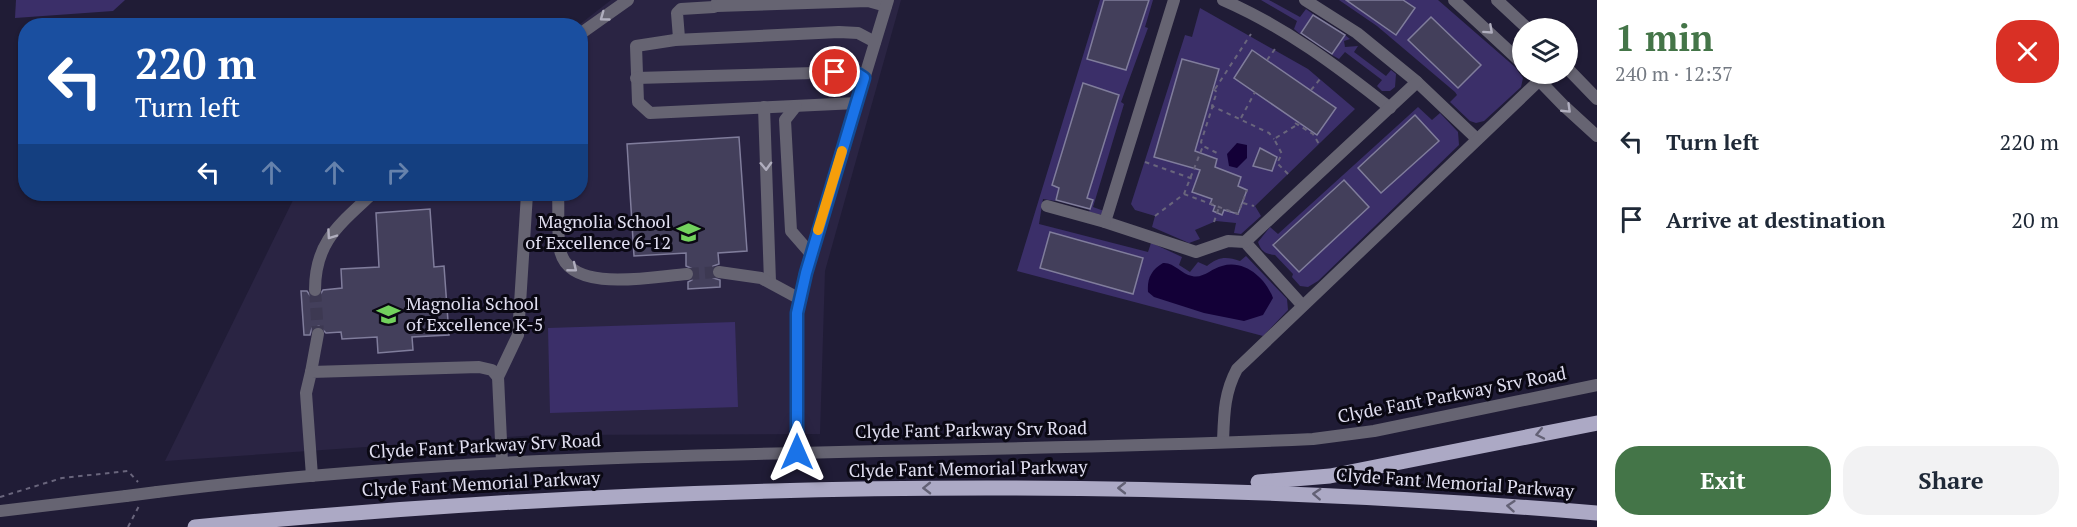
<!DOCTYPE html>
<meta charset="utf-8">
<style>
body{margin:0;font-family:"PT Serif",serif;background:#f2f2f3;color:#1f2937;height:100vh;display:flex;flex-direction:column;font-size:22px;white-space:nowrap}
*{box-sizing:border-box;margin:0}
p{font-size:20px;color:#747a83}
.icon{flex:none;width:33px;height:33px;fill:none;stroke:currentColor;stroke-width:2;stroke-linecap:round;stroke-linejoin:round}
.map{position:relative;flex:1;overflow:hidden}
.sheet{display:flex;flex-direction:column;background:#fff;width:480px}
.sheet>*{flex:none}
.top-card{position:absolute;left:18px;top:18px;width:570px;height:183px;border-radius:24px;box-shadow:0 2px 4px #0004;background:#1a4fa0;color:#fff;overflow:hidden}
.buttons{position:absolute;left:1512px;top:18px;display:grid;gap:12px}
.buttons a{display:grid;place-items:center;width:66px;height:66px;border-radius:50%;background:#fff;box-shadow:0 2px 4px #0004;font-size:30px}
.pin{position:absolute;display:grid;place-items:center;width:51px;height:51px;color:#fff;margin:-26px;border:3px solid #fff;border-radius:50%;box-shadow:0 2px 6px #0007}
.me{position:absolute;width:66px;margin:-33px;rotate:0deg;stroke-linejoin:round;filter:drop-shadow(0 0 4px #0008)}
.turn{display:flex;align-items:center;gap:21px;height:126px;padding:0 18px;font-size:27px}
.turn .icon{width:78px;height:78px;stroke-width:2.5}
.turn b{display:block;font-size:42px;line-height:51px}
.lanes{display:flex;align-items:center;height:57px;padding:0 18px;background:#0003;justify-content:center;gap:30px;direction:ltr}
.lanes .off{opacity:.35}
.round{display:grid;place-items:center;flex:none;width:63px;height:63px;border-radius:24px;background:#f2f2f3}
.headline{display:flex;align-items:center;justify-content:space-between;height:102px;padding:0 18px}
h1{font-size:36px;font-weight:700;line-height:45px;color:#447548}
.primary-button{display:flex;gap:12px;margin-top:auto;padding:12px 18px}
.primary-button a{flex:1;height:69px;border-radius:24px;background:#447548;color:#fff;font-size:24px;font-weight:700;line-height:69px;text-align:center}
.primary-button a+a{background:#f2f2f3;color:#1f2937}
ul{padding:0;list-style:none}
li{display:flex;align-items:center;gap:18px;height:78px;padding:0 18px}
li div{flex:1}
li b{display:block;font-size:22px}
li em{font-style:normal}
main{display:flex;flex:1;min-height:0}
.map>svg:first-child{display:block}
</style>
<main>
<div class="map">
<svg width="1597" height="527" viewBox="0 0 1597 527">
<rect width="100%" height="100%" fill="#201c36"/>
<!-- built -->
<polygon fill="#2a2443" points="611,0 901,0 825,271 820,434 537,435 165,461 296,194 580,194 579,25"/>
<!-- green -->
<g fill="#3b2f69" fill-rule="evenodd">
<polygon points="16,0 125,0 113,11 15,18"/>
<path d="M1100 0H1104L1087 59 1126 70 1149 0H1153L1145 27 1148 28 1121 102 1124 104 1093 207 1104 211 1103 215 1089 212 1093 201 1059 190 1055 201 1043 199 1039 224 1148 252 1151 243 1154 244 1182 257 1179 265 1190 272 1198 262 1207 266C1218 257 1226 256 1240 261L1246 256 1287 299 1288 310 1263 336 1017 271ZM1083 83 1119 95 1088 195 1052 185ZM1050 232 1143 258 1133 293 1040 267Z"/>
<polygon points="1261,0 1269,0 1300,17 1306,9 1313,14 1300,34 1294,29 1297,21"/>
<path d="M1339 0H1346L1396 35 1415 8 1403 0H1438L1515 67 1523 78 1521 87 1484 121 1476 123 1470 121 1450 102 1457 95 1455 92 1377 26ZM1431 17 1481 65 1458 88 1409 40Z"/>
<polygon points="1200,8 1308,69 1355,109 1255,206 1261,216 1241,234 1234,233 1236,223 1216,221 1195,230 1200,239 1189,243 1152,227 1155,216 1135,210 1131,204 1185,35 1192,37"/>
<polygon points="1345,35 1350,39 1344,41 1345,47 1358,46 1354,52 1386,76 1391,70 1396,74 1395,87 1390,91 1382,91 1377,86 1382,80 1345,52 1339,59 1332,55"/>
<path d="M1418 107 1432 120 1440 113 1458 132 1459 145 1318 281 1308 287 1300 286 1292 277 1293 274 1275 255C1265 254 1261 251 1258 242L1270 227 1278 234ZM1415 116 1438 141 1381 193 1358 168ZM1343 180 1369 207 1299 272 1273 244Z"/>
<polygon points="735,322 738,407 550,413 548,328"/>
</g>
<!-- water -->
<g fill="#130037">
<polygon points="1237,143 1247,145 1247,158 1237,168 1229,166 1227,154"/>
<path d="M1163 263C1174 262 1181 274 1192 276 1203 279 1212 268 1222 266 1245 259 1266 279 1273 298L1263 315 1244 321 1204 313 1154 297 1148 292C1147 279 1151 270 1163 263Z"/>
</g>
<!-- building -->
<g fill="#433f5b" stroke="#807d9c" stroke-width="1.5">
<polygon points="1104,0 1149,0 1126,70 1087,59"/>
<polygon points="1346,0 1403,0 1415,8 1396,35"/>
<polygon points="1313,15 1345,35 1332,54 1301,33"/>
<polygon points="1431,17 1481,65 1458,88 1408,40"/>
<polygon points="1252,50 1336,108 1317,135 1234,78"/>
<polygon points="1182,59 1219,69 1195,151 1217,159 1215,167 1241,177 1238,186 1247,190 1238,214 1224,210 1222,215 1213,211 1215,206 1210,204 1212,199 1192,192 1200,170 1154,157"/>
<polygon points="1083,83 1119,95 1087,198 1093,200 1090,209 1056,200 1059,188 1052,185"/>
<polygon points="1415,115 1439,141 1381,193 1358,168"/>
<polygon points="739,137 747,251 718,253 719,264 713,266 711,271 713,278 720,280 720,287 688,289 688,282 692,280 695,274 693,269 686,266 686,253 634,256 627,144"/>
<polygon points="1260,148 1277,157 1272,171 1253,166"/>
<polygon points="1344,180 1369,207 1299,272 1273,245"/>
<polygon points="430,209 434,267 444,266 449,335 412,337 413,350 378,353 377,337 342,339 341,332 326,333 319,326 312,328 310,335 304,335 301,291 307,291 311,297 318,298 323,290 342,288 341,269 379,267 376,213"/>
<polygon points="1050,232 1143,258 1133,294 1040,268"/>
</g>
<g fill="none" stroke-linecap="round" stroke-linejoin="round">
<!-- minor-tunnel -->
<g stroke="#3d3952" stroke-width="12" stroke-dasharray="12 6" stroke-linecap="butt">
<polyline points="687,274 719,272"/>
<polyline points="315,290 318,334"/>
</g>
<!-- path -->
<g stroke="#69657c" stroke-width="2" stroke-dasharray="4.5 4.5" stroke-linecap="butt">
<polyline points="1267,60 1275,49"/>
<polyline points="1213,89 1217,92 1212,106 1269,133 1274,139"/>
<polyline points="1215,89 1251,34"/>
<polyline points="1311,90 1320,79"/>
<polyline points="1213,105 1201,142 1203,146 1217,153"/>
<polyline points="1241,118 1255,92"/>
<polyline points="1295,123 1313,134 1319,144"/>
<polyline points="1145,162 1196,180"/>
<polyline points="1288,174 1277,163 1282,154 1274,139 1300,123"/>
<polyline points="1184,194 1238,214 1247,190"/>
<polyline points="1243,203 1254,206"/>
<polyline points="1155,216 1184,194 1203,146"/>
<polyline points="1214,222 1219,207"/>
<polyline points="0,497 62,478 128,471 138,482"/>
<polyline points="128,527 139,506"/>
</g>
<!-- minor -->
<g stroke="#666472" stroke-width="12">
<polyline points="719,0 714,7 681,9 677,13 679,38 675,40 636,46 638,102 650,113 857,103"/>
<polyline points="1174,0 1105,222 1196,252 1228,241 1245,242 1302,305"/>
<path d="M1223 0C1285 27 1337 66 1390 108"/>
<polyline points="1305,0 1357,33 1417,82 1477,139"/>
<polyline points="1454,0 1522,63"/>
<polyline points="1497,0 1527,28"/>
<polyline points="717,6 868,1 886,6"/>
<polyline points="580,34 628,0"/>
<polyline points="675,40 839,32 858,33 875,42"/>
<polyline points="1568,69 1597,99"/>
<polyline points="1533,74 1563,105 1597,136"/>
<polyline points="636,78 849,72 864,78"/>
<polyline points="796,106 785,120 791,231 811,254"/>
<polyline points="764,107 770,282"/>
<path d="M558 194C559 212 557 232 560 250 569 295 655 276 687 274"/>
<polyline points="1047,206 1105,222"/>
<polyline points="1245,242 1417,82"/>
<polyline points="719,272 761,278 800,299"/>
<path d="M315 290C315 242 339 225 372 194"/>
<polyline points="311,372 318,334"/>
<path d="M1223 442C1224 415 1224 393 1237 369L1546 74"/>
<polyline points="797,452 797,313 805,273 888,0"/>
<polyline points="502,462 498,377 518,335 527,194"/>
<polyline points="312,476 306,393 311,372 479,367 492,370 498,377"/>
<path d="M157 492C541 444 927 457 1313 439L1374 431 1597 385"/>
<polyline points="0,511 126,496"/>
</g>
<!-- major -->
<g stroke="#aca9c5" stroke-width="15">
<polyline points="1258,482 1330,476 1597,423"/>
<path d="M195 527C661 482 1130 474 1597 513"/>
</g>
<!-- minor-bridge -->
<polyline stroke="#666472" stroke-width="12" points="126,496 157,492"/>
</g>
<!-- one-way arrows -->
<defs><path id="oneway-chevron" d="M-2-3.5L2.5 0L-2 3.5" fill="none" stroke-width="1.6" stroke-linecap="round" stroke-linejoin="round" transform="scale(1.5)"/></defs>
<g stroke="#b0aebe">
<use href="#oneway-chevron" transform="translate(604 17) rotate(144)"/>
<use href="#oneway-chevron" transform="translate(1489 30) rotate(42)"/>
<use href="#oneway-chevron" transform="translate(1567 109) rotate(44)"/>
<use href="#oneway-chevron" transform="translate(766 166) rotate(88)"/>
<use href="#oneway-chevron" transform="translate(331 235) rotate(125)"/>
<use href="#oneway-chevron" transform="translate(573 268) rotate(39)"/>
</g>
<g stroke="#636175">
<use href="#oneway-chevron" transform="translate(1540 434) rotate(168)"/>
<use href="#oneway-chevron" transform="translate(927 488) rotate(179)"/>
<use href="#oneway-chevron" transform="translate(1122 488) rotate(-180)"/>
<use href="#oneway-chevron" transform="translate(1317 494) rotate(-177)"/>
<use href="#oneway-chevron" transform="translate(1511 506) rotate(-175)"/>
</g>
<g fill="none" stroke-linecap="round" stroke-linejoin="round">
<defs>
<polyline id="route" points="797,452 797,313 806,273 864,78 858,74 835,72"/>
</defs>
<!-- route casing -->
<use href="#route" stroke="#114b97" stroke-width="15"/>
<!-- route -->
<use href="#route" stroke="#1a73e8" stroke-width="10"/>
<!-- slow -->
<polyline stroke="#f59e0b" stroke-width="10" points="818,230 842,151"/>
</g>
<!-- icons -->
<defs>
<symbol id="school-bare" viewBox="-9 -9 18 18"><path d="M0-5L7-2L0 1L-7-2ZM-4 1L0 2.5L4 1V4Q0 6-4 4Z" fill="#72d25d" stroke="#0a0813" stroke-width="2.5" paint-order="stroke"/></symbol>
</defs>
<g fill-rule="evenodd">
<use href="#school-bare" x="672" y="216" width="33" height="33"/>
<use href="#school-bare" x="372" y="298" width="33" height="33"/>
</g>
<g text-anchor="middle" stroke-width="6" stroke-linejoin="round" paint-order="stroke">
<!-- poi labels -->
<g font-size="18" fill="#e1dff1" stroke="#0a0813" text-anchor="end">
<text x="671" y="228">Magnolia School<tspan x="671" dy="21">of Excellence 6-12</tspan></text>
<text x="406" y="310" text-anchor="start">Magnolia School<tspan x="406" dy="21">of Excellence K-5</tspan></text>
</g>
<!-- street labels -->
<g font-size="18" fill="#e1dff1" stroke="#0a0813">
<text transform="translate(1452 395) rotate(-11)" y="6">Clyde Fant Parkway Srv Road</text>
<text transform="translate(971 430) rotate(-1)" y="6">Clyde Fant Parkway Srv Road</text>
<text transform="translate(485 446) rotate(-3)" y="6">Clyde Fant Parkway Srv Road</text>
<text transform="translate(968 469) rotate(-1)" y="6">Clyde Fant Memorial Parkway</text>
<text transform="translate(1455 483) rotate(4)" y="6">Clyde Fant Memorial Parkway</text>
<text transform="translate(481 484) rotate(-3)" y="6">Clyde Fant Memorial Parkway</text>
</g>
</g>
</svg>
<div class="buttons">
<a><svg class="icon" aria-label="layers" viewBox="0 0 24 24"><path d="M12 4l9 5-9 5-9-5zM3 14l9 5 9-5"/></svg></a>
</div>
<div class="pin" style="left:835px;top:72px;background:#d93025"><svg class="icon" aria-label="arrive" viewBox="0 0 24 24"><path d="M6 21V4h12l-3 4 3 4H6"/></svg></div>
<svg class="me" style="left:797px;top:452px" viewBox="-20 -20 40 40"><path d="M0-17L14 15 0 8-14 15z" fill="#1a73e8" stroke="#fff" stroke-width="4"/></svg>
<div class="top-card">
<div class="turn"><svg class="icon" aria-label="left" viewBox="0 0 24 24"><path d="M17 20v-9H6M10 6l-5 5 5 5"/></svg><div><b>220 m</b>Turn left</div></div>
<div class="lanes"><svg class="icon" aria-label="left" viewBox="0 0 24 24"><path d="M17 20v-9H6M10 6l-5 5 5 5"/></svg><svg class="icon off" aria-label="ahead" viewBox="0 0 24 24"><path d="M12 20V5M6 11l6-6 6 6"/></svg><svg class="icon off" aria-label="ahead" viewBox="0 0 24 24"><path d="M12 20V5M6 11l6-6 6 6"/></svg><svg class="icon off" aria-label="right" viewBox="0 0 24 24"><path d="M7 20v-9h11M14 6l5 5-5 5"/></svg></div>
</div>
</div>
<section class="sheet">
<div class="headline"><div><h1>1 min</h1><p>240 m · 12:37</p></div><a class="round" style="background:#d93025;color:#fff"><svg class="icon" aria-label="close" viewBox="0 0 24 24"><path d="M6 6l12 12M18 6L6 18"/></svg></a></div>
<ul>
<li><svg class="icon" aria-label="left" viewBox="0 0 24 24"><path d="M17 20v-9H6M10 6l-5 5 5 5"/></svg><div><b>Turn left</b></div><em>220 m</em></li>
<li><svg class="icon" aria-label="arrive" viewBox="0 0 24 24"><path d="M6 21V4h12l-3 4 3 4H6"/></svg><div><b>Arrive at destination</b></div><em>20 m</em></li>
</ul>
<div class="primary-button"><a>Exit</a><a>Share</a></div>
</section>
</main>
